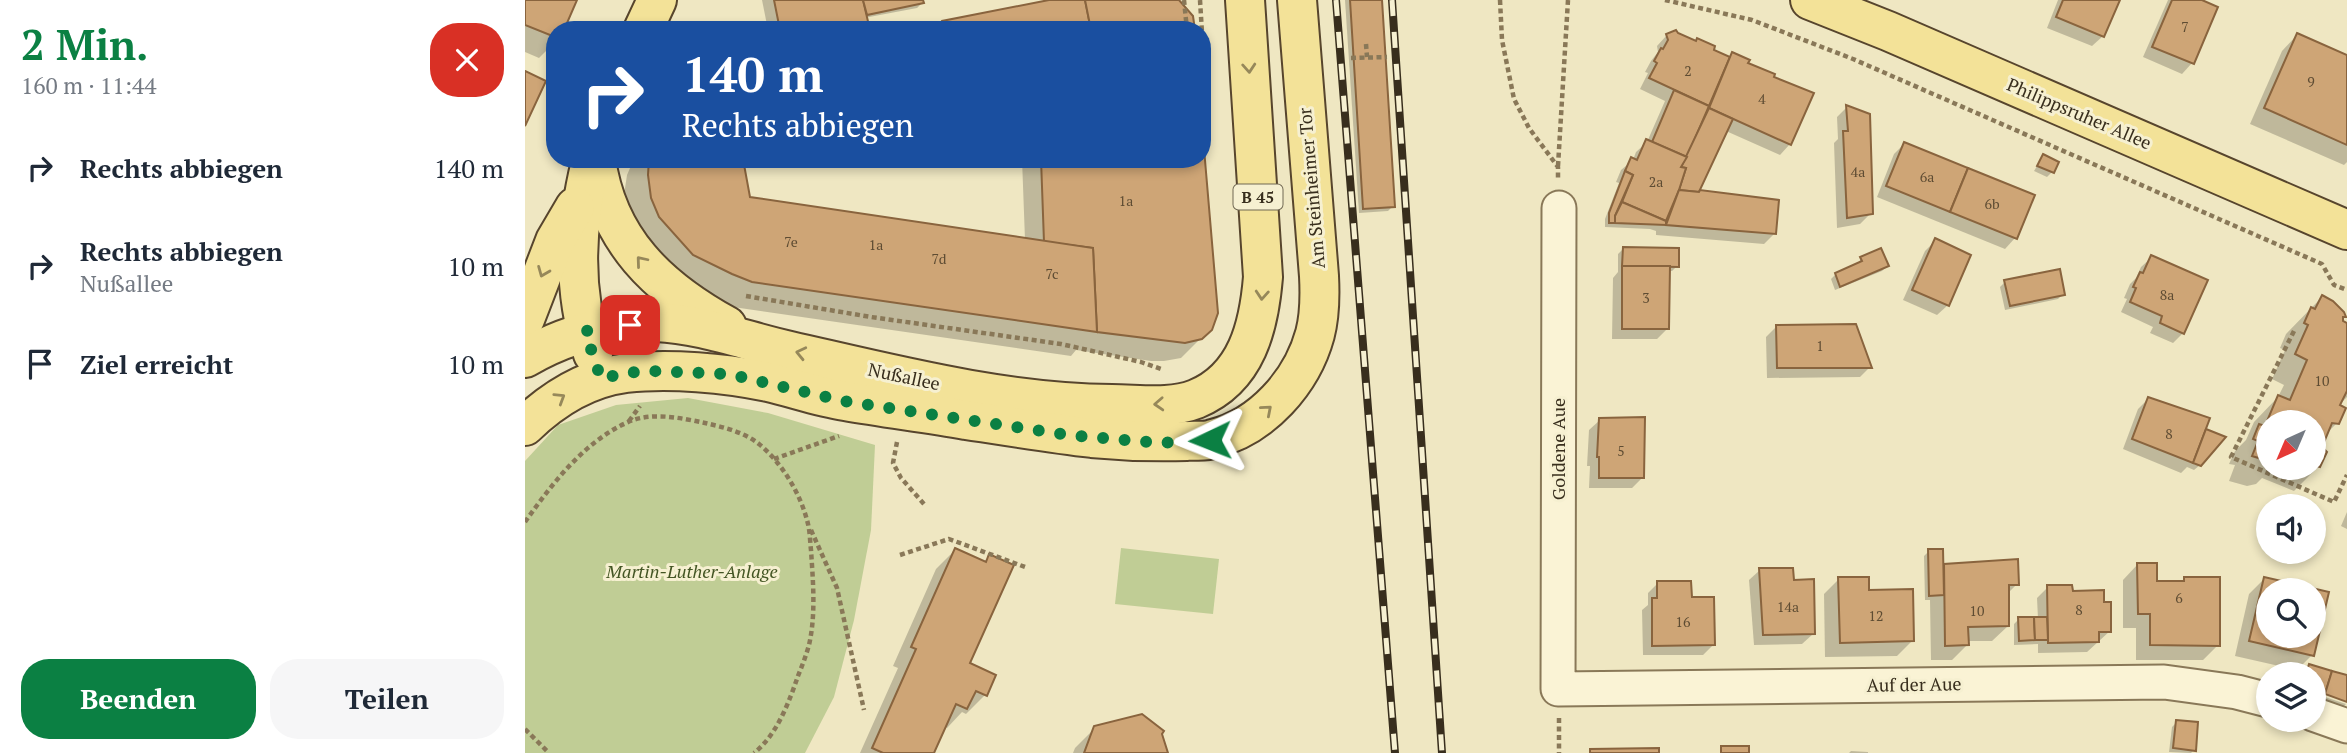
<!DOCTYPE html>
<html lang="de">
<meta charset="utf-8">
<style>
body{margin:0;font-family:"PT Serif",serif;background:#f6f6f7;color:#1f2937;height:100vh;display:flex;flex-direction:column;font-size:26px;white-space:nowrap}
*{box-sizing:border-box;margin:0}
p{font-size:23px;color:#747a83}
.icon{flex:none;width:38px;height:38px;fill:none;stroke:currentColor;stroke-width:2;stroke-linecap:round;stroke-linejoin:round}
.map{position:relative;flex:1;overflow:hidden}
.details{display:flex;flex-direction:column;background:#fff;width:525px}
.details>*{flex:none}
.hud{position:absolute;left:21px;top:21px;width:665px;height:147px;border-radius:28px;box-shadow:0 4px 10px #0003;background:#1a4fa0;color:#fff;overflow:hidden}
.needle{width:46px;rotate:224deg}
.fabs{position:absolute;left:1731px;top:410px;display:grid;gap:14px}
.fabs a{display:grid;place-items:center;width:70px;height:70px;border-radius:50%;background:#fff;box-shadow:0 4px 10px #0003;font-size:35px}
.pin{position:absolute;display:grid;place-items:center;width:60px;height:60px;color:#fff;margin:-30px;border-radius:14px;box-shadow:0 4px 10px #0006}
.me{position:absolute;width:77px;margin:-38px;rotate:268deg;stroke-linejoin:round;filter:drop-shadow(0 0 5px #0008)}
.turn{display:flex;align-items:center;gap:24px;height:147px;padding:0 21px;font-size:32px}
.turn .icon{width:91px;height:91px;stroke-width:2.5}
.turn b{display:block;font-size:49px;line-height:60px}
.round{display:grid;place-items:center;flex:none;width:74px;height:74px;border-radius:28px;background:#f6f6f7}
.headline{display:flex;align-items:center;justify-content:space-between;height:119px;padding:0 21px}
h1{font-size:42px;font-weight:700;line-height:52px;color:#0b8043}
.action{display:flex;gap:14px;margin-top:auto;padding:14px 21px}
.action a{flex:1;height:80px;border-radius:28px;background:#0b8043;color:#fff;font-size:28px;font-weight:700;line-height:80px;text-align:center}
.action a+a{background:#f6f6f7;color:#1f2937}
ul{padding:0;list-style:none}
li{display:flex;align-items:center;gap:21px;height:98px;padding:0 21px}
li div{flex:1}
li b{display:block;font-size:26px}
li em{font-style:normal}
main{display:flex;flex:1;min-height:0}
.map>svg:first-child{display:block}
</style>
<main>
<section class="details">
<div class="headline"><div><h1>2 Min.</h1><p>160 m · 11:44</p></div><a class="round" style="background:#d93025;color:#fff"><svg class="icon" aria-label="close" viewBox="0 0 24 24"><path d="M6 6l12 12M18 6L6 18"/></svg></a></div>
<ul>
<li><svg class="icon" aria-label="right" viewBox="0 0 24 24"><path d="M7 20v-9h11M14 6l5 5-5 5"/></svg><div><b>Rechts abbiegen</b></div><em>140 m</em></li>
<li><svg class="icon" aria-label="right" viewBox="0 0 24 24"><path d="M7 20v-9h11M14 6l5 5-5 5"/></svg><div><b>Rechts abbiegen</b><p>Nußallee</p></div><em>10 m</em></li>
<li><svg class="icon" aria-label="arrive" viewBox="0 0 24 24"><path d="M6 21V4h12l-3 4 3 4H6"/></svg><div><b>Ziel erreicht</b></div><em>10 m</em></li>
</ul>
<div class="action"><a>Beenden</a><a>Teilen</a></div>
</section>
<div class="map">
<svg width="1822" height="753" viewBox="0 0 1822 753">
<rect width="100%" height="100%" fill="#efe7c2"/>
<!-- green -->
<g fill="#c0cd95">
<polygon points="163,398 243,413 350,445 346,530 329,620 309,697 280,753 0,753 0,461 33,425 91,405"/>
<polygon points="596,548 694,559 688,614 590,604"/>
</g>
<!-- shadow -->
<g fill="#0003" fill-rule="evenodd">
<polygon points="0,0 50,0 30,30 30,42 14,58 0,52"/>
<polygon points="237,0 396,0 397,3 392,8 339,18 341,30 243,30"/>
<polygon points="820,0 855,0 868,206 863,211 834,213"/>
<polygon points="1533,0 1593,0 1578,36 1567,46 1522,28"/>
<polygon points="1643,0 1673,0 1691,8 1667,63 1657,74 1618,57"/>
<polygon points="1142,35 1203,58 1207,54 1221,64 1265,144 1255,155 1201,131 1172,191 1252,201 1249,234 1239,244 1131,235 1131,231 1125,229 1080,227 1080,219 1094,183 1091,182 1096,170 1108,160 1111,152 1122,142 1140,101 1115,89 1123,73 1120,72 1126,61 1133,52 1132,46"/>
<polygon points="1772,35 1822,57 1822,162 1819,165 1725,124 1757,51"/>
<polygon points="1322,107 1346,213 1335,224 1312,228 1309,143 1313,139 1312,117"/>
<polygon points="1379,144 1490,238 1480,249 1352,197 1369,154"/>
<polygon points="1518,156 1527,172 1522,177 1509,171"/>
<polygon points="109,159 216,159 224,198 500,240 497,159 677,159 685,329 656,358 639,361 626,361 551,350 546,356 201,306 143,280 98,201 102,175"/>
<polygon points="1411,240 1423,305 1412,315 1378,300 1400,251"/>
<polygon points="1098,249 1152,266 1147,271 1143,271 1142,329 1132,339 1087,339 1088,278 1093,272 1093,254"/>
<polygon points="1627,257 1658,333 1648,343 1625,333 1628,327 1596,312 1602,299 1599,298 1605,284 1611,278 1616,267"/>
<polygon points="1336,259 1362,266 1357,271 1310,290 1306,279 1311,274 1332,265"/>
<polygon points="1480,282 1538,294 1533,299 1480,310 1475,287"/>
<path d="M1797 297 1819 317 1816 323 1822 325V397L1813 406 1812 423 1800 435 1794 448V466L1769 491 1737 478 1731 484 1722 486 1704 481 1710 465 1704 464 1710 451 1721 440 1729 422 1753 397 1759 385 1747 379 1760 350 1755 348 1761 334ZM1743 422H1788V467H1743Z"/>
<polygon points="1252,326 1345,367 1335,377 1242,378 1241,337"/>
<polygon points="1623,399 1676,436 1681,431 1675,465 1669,470 1662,467 1656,473 1598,449 1613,409"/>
<polygon points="1075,420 1118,477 1107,488 1064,488 1065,466 1062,466 1064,430"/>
<polygon points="1822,512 1822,529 1816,526"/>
<polygon points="430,550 458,563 464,556 443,664 460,695 441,714 437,712 422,728 419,726 407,753 335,753 373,668 368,666 411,569"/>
<polygon points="1404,551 1417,565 1492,561 1492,584 1482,594 1483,626 1467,641 1442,641 1442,645 1427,660 1406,660 1405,600 1400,600 1399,556"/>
<polygon points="1613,564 1630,583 1655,583 1659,579 1693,645 1678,660 1611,660 1611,628 1598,628 1598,580"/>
<polygon points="1235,570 1267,581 1288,634 1277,644 1229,645 1224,580"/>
<polygon points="1314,579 1343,591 1387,641 1372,656 1300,657 1299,594"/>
<polygon points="1739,579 1743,590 1743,635 1788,635 1802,593 1787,655 1772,670 1710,656 1724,594"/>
<polygon points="1133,583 1165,599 1188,645 1178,655 1118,655 1117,610 1123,605 1123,593"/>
<polygon points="1523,587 1577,604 1585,631 1562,652 1513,653 1513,644 1489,645 1489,624 1494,619 1513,619 1512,598"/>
<polygon points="1788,693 1821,704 1818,707 1788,697"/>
<polygon points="1652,722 1669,750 1666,753 1644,752 1647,727"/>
<polygon points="570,728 635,734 641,753 548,753 550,748"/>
<polygon points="1326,751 1343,752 1343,753 1324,753"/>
</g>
<!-- building -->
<g fill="#cea576" stroke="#89643e" stroke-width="2" fill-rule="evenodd">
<polygon points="0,0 52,0 39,30 30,30 30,37 0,25"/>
<polygon points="249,0 338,0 345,30 255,30"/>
<polygon points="338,0 398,0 399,3 342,15"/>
<polygon points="524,0 560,0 566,30 411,30 417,21"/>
<polygon points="560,0 654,0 668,16 670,30 566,30"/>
<polygon points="825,0 857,0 870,207 838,209"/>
<polygon points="1538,0 1595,0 1579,37 1531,17"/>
<polygon points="1647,0 1677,0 1693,7 1669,64 1627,47"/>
<polygon points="1151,30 1153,33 1171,41 1172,38 1190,46 1189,50 1205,57 1184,106 1124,78 1132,63 1129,61 1136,48 1138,49 1143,40 1141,34"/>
<polygon points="1772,33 1822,55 1822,145 1739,108"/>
<polygon points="1207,52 1225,60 1223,63 1250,74 1249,77 1289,93 1266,145 1184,108"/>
<polygon points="0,71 21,81 0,126"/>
<polygon points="1149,90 1184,106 1162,157 1127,142"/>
<polygon points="1321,105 1345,114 1348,214 1322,218 1318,131 1323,131"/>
<polygon points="1184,108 1208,119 1174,192 1154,190 1161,168 1156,167"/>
<polygon points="677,125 693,313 687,330 677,339 660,343 572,332 568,248 519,242 516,159 677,159"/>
<polygon points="1121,139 1162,157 1156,167 1161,168 1154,190 1141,221 1097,202 1108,175 1100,171 1106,157 1112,160"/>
<polygon points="1379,142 1443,168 1425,212 1361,186"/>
<polygon points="1518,154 1534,162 1529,173 1512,166"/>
<polygon points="124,159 218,159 225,197 568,248 572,332 227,282 207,274 168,255 134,217 126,198 123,175"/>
<polygon points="1443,168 1510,195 1492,239 1425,212"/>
<polygon points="1100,171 1108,175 1090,216 1090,223 1084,223 1084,213"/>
<polygon points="1154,190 1174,192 1175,190 1254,200 1251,234 1141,225"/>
<polygon points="1097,202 1141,221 1141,225 1090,223 1090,216"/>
<polygon points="1410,238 1446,255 1424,306 1387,290"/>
<polygon points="1098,247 1154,248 1154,267 1097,266"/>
<polygon points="1356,248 1364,266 1315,287 1310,273 1337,261 1335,257"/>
<polygon points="1626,255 1683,280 1659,334 1635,323 1637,316 1605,302 1611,288 1608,287 1615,272 1618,273"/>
<polygon points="1097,266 1145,266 1144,329 1097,329"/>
<polygon points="1535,269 1540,295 1485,306 1479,280"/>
<polygon points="1797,295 1808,301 1819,312 1821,317 1818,317 1818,321 1822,323 1822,391 1815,405 1821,408 1814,424 1807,423 1797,447 1802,452 1795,467 1788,465 1788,422 1743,422 1743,461 1727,456 1733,441 1728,439 1734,424 1740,426 1753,395 1765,400 1782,360 1770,354 1783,325 1779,323 1786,307 1790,309"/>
<polygon points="1331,324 1347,368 1252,368 1251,325"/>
<polygon points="1623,397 1685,418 1668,463 1607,439"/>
<polygon points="1120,417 1119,478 1074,478 1074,457 1072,457 1074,418"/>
<polygon points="1681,429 1701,437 1676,466 1668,463"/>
<polygon points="430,548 461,562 464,554 489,565 445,663 471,675 462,696 451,691 442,709 431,704 409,753 358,753 347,748 391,649 386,647"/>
<polygon points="1403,549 1418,549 1419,595 1404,596"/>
<polygon points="1493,559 1494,585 1484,585 1484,626 1443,627 1444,645 1420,646 1419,564"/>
<polygon points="1612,563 1632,563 1632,581 1659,581 1659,577 1695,577 1695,646 1625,645 1625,614 1613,614"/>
<polygon points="1234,568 1268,568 1269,580 1289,579 1290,634 1238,635"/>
<polygon points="1313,577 1344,577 1344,590 1388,589 1389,641 1315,643"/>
<path d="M1739 577 1804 592 1789 656 1724 641ZM1743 590H1788V635H1743Z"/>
<polygon points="1132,581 1166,581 1167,597 1189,597 1190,645 1127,646 1127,598 1132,598"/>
<polygon points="1522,585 1547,585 1548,591 1579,590 1579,602 1586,602 1586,632 1574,632 1574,642 1523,643"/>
<polygon points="1493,617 1509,617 1510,640 1494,641"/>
<polygon points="1509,617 1522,617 1523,640 1510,640"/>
<polygon points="1784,664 1807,671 1800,694 1788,691 1788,674 1781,674"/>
<polygon points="1807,671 1822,675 1822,702 1800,694"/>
<polygon points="617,714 639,731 637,734 643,753 559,753 569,726"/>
<polygon points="1651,720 1673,722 1671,751 1648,748"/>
<rect x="1196" y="746" width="28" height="7"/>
<polygon points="1134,748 1134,753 1065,753 1065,749"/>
</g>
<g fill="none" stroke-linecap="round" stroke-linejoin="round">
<defs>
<g id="minor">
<polyline points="1034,208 1033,689 1639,682 1712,692 1743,700"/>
<polyline points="1788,714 1822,726"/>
</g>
<g id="major">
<polyline points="1285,0 1363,31 1822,230"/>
<polyline points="118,30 132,0"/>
<path d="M71 159C82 240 133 288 202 326"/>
<path d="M66 162C50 227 47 289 68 354"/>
<polyline points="0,319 30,241 50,207"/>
<path d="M0 358C33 339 61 330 99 325 109 324 120 321 131 322 176 324 221 341 265 351 371 375 478 403 587 404 614 404 646 409 671 399 722 378 734 326 738 277L720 0"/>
<path d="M0 426C28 399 62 378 101 373 144 368 201 373 243 382 269 388 294 397 320 401 360 408 401 413 441 420 483 426 524 433 567 438 599 441 630 442 662 441 670 440 680 442 688 439 737 427 777 382 790 334 795 315 795 295 794 276L772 0"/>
</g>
</defs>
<!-- minor casing -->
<use href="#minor" stroke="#897858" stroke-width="37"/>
<!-- major casing -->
<use href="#major" stroke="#57452d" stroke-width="42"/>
<!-- path -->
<g stroke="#897858" stroke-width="4.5" stroke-dasharray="5 3.5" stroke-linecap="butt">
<polyline points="659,0 662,30"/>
<polyline points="675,0 677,33"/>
<polyline points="975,0 977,40 989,99 1004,128 1033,167 1033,180"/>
<polyline points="1140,0 1227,20 1328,59 1797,264 1809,285 1822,290"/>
<polyline points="841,44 842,57"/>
<polyline points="826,58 862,57"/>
<polyline points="1033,166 1043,0"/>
<polyline points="221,296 346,317 536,344 616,362 636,369"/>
<polyline points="1769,331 1706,457 1809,502 1822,475"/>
<polyline points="104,421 115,406"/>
<polyline points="372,442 368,463 376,478 399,504"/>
<polyline points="249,459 314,436"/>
<path d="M0 522C27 484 58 443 101 423 125 411 156 418 180 423 198 427 219 432 234 444 257 463 276 494 283 524 285 532 285 542 286 550 288 581 291 615 284 645 281 656 277 666 273 676 264 702 252 735 229 753"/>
<polyline points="286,530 312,588 339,710"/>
<polyline points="375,555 424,539 500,567"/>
<polyline points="1034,718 1034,753"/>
<polyline points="0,729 24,753"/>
</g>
<!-- minor -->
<use href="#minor" stroke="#faf3d5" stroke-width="33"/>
<!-- major -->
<use href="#major" stroke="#f3e298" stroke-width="38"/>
<defs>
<g id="rail">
<polyline points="811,0 870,753"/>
<polyline points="867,0 917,753"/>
</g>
</defs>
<!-- rail casing -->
<use href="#rail" stroke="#382e1d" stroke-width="8"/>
<!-- rail -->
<use href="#rail" stroke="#f6f0d1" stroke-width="5" stroke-dasharray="16" stroke-linecap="butt"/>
</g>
<!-- one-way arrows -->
<defs><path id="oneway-chevron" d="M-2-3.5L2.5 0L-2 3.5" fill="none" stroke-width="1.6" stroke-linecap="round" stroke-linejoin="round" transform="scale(1.75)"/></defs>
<g stroke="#96885a">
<use href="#oneway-chevron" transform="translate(724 68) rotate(86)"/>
<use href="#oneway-chevron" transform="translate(116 261) rotate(-130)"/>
<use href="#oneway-chevron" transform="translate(18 272) rotate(112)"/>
<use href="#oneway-chevron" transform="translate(737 295) rotate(94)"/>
<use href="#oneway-chevron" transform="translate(276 353) rotate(-167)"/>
<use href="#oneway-chevron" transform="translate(35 398) rotate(-32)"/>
<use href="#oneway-chevron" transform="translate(634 404) rotate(177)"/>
<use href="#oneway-chevron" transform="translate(742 410) rotate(-41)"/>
</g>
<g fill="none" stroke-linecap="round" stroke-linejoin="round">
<!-- route -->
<polyline stroke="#0b8043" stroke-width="12" stroke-dasharray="0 21.6" points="105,325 60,331 76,379 99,373 127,371 204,374 318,401 543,435 634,443 685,440"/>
</g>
<g text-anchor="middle" stroke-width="6" stroke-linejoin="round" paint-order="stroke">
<!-- number labels -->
<g font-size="14" fill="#5e4c33">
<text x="1660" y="32">7</text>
<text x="1163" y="76">2</text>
<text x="1786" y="87">9</text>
<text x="1237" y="104">4</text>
<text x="1333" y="177">4a</text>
<text x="1402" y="182">6a</text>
<text x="1131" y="187">2a</text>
<text x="601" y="206">1a</text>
<text x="1467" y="209">6b</text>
<text x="266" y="247">7e</text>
<text x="351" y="250">1a</text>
<text x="414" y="264">7d</text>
<text x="527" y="279">7c</text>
<text x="1642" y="300">8a</text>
<text x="1121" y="303">3</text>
<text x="1295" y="351">1</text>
<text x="1797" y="386">10</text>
<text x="1644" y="439">8</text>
<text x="1096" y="456">5</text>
<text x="1654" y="603">6</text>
<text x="1263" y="612">14a</text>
<text x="1554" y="615">8</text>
<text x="1452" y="616">10</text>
<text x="1351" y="621">12</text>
<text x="1158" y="627">16</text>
</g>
<!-- shield labels -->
<rect fill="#f6f0d1" stroke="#716853" stroke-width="2" x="708.5" y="184.5" width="49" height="25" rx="5"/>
<g font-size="16" font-weight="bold" fill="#382e1d">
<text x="733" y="203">B 45</text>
</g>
<!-- street labels -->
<g font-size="18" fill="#382e1d" stroke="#f6f0d1">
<text transform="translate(1554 114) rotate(23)" y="6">Philippsruher Allee</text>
<text transform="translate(787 188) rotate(-95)" y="6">Am Steinheimer Tor</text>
<text transform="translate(379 377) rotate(12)" y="6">Nußallee</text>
<text transform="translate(1034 449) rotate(-90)" y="6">Goldene Aue</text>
<text transform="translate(1389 685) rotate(-1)" y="6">Auf der Aue</text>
</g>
<!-- park labels -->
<g font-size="18" font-style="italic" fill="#435523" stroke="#f6f0d1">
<text x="167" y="578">Martin-Luther-Anlage</text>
</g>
</g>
</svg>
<div class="fabs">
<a><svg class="needle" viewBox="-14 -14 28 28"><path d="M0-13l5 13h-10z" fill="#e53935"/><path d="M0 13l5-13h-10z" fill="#747a83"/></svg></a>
<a><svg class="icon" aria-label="sound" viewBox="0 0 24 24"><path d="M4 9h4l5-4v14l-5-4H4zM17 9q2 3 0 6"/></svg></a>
<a><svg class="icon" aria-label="search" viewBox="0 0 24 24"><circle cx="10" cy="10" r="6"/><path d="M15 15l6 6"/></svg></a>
<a><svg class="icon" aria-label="layers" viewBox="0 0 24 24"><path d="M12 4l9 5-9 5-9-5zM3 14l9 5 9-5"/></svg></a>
</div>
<div class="pin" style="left:105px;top:325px;background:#d93025"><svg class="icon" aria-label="arrive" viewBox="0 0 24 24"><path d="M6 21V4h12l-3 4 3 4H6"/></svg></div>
<svg class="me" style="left:685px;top:440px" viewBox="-20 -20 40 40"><path d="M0-17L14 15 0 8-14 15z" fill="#0b8043" stroke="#fff" stroke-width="4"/></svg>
<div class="hud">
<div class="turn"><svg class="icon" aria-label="right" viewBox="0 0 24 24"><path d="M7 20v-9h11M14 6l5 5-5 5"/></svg><div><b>140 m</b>Rechts abbiegen</div></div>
</div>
</div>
</main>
